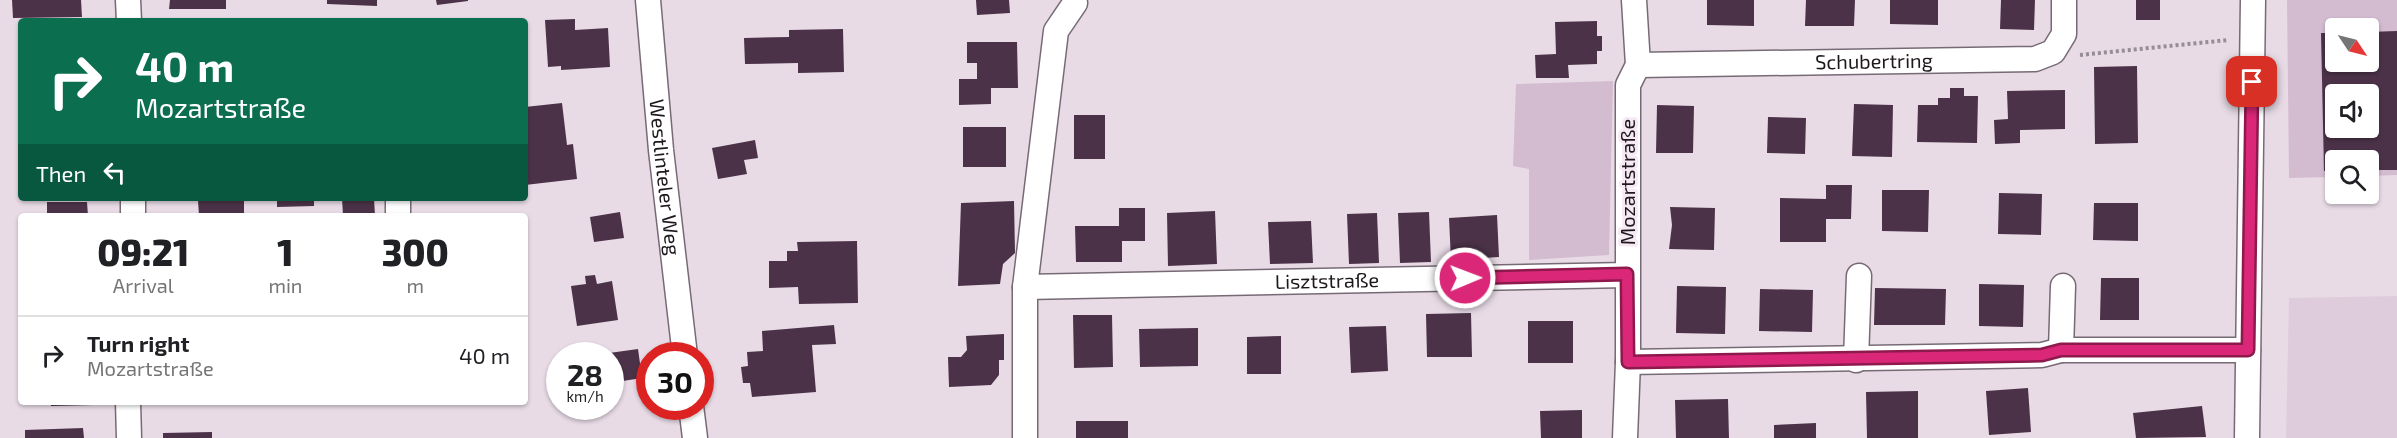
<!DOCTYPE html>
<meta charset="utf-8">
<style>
body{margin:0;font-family:"Exo 2",sans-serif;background:#f6f6f6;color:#202124;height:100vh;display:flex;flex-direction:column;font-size:22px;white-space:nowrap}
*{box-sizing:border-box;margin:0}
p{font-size:20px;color:#757577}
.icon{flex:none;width:33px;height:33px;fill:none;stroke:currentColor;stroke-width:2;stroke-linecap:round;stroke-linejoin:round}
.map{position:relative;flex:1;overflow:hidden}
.side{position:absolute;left:18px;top:213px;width:510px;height:192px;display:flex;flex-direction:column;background:#fff;border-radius:6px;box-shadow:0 2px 4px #0004}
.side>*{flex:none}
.guide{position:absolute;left:18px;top:18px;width:510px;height:183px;border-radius:6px;box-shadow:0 2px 4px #0004;background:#0b6e4f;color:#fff;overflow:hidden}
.needle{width:39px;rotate:125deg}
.controls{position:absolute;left:2325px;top:18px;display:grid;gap:12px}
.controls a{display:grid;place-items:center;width:54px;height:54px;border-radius:6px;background:#fff;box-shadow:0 2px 4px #0004;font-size:30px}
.speed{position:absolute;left:546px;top:342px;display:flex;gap:12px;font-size:30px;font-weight:700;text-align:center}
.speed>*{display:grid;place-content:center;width:78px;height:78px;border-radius:50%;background:#fff;box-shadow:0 2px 4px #0004;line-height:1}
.speed small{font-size:15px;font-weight:400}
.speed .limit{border:9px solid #d22;background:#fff;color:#111}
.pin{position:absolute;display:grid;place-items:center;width:51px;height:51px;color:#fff;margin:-26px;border-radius:12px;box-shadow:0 3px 9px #0006}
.me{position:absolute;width:66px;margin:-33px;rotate:89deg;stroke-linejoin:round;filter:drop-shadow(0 0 4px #0008)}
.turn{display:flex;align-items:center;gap:21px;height:126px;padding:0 18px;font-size:27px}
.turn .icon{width:78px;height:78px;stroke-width:2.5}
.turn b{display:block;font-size:42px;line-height:51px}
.then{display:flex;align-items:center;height:57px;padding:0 18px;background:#0003;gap:12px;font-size:22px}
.eta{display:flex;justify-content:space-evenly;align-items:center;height:102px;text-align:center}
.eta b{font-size:36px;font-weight:800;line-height:42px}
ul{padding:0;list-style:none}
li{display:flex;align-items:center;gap:18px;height:78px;padding:0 18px;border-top:2px solid #e0e0e0}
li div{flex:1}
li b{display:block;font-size:22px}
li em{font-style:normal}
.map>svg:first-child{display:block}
</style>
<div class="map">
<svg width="2397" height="438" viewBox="0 0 2397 438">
<rect width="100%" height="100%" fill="#e8dbe6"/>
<!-- built -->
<polygon fill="#deccdc" points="2397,296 2397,438 2286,438 2289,298"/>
<!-- green -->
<g fill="#d3bcd0" fill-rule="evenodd">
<path d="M2287 0H2397V175L2369 176 2368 160H2336L2335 177 2289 178ZM2336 28H2368V62H2336ZM2336 94H2368V128H2336Z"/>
<polygon points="1613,81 1609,255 1529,260 1529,169 1513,166 1516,84"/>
</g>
<!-- building -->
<g fill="#4b3248" fill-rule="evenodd">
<polygon points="12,0 81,0 82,17 13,18"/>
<polygon points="170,0 226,0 226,9 169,9"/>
<polygon points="327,0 377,0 377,6 327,4"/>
<polygon points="436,0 468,0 468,1 437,5"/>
<polygon points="976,0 1009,0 1010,13 977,15"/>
<polygon points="1707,0 1754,0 1754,26 1707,25"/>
<polygon points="1806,0 1855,0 1854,26 1805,26"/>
<polygon points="1890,0 1938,0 1938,25 1890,24"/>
<polygon points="2001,0 2035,0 2034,30 2000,29"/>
<rect x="2136" y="0" width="24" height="20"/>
<polygon points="575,19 575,30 608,28 610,67 561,70 561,66 548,67 545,20"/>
<polygon points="1597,21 1597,36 1602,36 1602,51 1597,51 1597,64 1568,65 1569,78 1536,78 1535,55 1556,54 1555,22"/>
<polygon points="843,29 844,72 798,73 798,63 745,64 744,38 789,37 789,30"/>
<path d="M2397 31V170H2368V160H2336V171H2324L2321 33H2336V62H2368V32ZM2336 94H2368V128H2336Z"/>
<polygon points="967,42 1017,42 1018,88 991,88 991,104 959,105 959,79 977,79 977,63 967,63"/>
<polygon points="2137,66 2138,143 2095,144 2094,67"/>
<polygon points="1950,88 1964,88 1964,96 1978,96 1977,143 1917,142 1918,105 1938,105 1938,98 1950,98"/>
<polygon points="2065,90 2065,129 2020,130 2020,143 1995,144 1994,120 2008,119 2007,91"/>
<polygon points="562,103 567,145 573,144 577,179 525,185 525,107"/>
<polygon points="1854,104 1893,105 1892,157 1852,156"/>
<polygon points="1657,105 1694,106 1693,153 1656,153"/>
<rect x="1074" y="115" width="31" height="44"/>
<polygon points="1768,117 1806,118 1805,154 1767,153"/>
<rect x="963" y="127" width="43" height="40"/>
<polygon points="755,140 758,158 744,160 747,174 718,179 712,148"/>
<polygon points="1826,185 1852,185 1851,219 1826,219 1826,242 1780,242 1780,198 1826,199"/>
<polygon points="1882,190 1929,190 1928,232 1882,231"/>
<polygon points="1999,193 2042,194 2041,235 1998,234"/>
<polygon points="220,198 244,198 244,216 199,216 198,200"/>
<polygon points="277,198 314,198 314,206 277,207"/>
<polygon points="342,198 374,198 375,216 343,216"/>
<polygon points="1014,201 1015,253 1003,264 1000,284 958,286 961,203"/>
<polygon points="47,202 87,202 88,216 47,216"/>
<polygon points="2094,203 2138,203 2138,241 2093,240"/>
<polygon points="1670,207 1715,208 1714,250 1669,249 1672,225"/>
<polygon points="1119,208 1145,208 1145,241 1122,241 1122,262 1076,262 1075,226 1119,226"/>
<polygon points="1215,211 1217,264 1168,266 1167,213"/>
<polygon points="620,212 624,238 594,242 590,217"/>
<polygon points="1429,212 1431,262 1400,263 1398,213"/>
<polygon points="1377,213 1379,263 1349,264 1347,214"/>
<polygon points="1497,215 1499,257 1451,260 1449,218"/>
<polygon points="1311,221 1313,263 1270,264 1268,222"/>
<polygon points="857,241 858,303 799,304 798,287 769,288 769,261 787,261 787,251 798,251 797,242"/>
<polygon points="595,275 597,284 612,281 618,320 577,326 571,286 586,284 585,276"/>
<polygon points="2101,278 2139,278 2139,320 2100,320"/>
<polygon points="1979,284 2024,285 2023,327 1979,326"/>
<polygon points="1677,286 1726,287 1725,334 1676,333"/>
<polygon points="1875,288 1946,289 1945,325 1874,325"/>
<polygon points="1760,289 1813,290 1812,332 1759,331"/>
<polygon points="1471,313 1472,357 1427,357 1426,314"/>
<polygon points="1073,315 1112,315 1113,367 1074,368"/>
<rect x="1528" y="321" width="45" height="42"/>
<polygon points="834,325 836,344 812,345 816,392 752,397 750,383 743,383 741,367 748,366 747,352 763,351 762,331"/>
<polygon points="1386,326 1388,371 1351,373 1349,327"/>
<polygon points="1198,328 1198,366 1140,367 1139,329"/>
<polygon points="1004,334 1004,360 999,360 999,375 991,385 949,387 948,357 961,357 967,350 966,336"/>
<polygon points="1281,336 1281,374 1247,374 1247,337"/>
<polygon points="638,349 642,378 610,383 610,356 602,354"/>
<polygon points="2028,388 2031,432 1989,435 1986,391"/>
<polygon points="1918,391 1918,438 1867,438 1866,392"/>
<polygon points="1728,399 1729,438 1676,438 1675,400"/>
<polygon points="51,402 93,402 94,405 51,406"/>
<polygon points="2202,406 2206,437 2136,438 2133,413"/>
<polygon points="1582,410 1582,438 1541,438 1540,411"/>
<rect x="1076" y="421" width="52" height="17"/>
<polygon points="1816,423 1816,438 1774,438 1774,425"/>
<polygon points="83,428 84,438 25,438 25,430"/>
<polygon points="212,432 212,438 163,438 163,433"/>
</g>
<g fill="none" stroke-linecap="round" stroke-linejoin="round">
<defs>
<g id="street">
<polyline points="128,0 129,21"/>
<path id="s1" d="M648 0 661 150 685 356"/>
<path id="s2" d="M1638 65 2035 59 2053 52 2064 34V0"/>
<polyline points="133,198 133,216"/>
<polyline points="398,216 398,198"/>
<path id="s3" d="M1025 287 1627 275"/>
<polyline points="2061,350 2063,286"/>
<polyline points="1856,360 1859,276"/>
<polyline points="1628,362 2042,355 2061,350 2248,350"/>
<polyline points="128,402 129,438"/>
<polyline points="691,406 695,438"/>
<polyline points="1025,438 1025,287 1056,31 1075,3"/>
<polyline points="1625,438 1628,362 1628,85 1638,65 1634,0"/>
<polyline points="2247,438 2253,0"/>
</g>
</defs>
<!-- street casing -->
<use href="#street" stroke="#766b75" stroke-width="27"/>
<!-- path -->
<polyline stroke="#978d95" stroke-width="4" stroke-dasharray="3 3" stroke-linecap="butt" points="2080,55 2228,40"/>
<!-- street -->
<use href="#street" stroke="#fff" stroke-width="24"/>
</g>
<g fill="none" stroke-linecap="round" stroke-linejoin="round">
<defs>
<polyline id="route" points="1465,278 1627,274 1628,362 2042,355 2061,350 2248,350 2252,82"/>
</defs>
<!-- route casing -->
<use href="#route" stroke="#8e194d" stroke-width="15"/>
<!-- route -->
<use href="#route" stroke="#db2777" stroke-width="10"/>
</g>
<g text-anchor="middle" stroke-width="6" stroke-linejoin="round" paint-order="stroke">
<!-- street labels -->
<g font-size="20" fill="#1d181c" stroke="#f6e9f4">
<text dy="7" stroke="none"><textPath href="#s2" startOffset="236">Schubertring</textPath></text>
<text dy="7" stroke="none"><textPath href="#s1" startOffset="178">Westlinteler Weg</textPath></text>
<text transform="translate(1628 182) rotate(-90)" y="7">Mozartstraße</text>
<text dy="7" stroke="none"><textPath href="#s3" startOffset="302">Lisztstraße</textPath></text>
</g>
</g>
</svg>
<div class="controls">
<a><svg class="needle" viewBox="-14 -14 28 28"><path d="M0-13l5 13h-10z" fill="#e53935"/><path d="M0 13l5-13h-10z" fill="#757577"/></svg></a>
<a><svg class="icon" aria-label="sound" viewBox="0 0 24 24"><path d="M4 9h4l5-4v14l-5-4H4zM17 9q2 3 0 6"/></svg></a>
<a><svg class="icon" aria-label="search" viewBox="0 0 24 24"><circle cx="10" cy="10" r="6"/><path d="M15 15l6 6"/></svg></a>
</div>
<div class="speed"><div>28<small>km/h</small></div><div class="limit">30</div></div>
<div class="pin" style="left:2252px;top:82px;background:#d93025"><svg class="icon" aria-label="arrive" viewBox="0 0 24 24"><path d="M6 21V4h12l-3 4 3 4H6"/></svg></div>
<svg class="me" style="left:1465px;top:278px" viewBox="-20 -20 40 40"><circle r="17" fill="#db2777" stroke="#fff" stroke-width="3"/><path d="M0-11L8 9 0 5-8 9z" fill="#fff"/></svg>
<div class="guide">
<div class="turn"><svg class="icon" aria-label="right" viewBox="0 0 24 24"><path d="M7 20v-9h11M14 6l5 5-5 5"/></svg><div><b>40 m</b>Mozartstraße</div></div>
<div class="then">Then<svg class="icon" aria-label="left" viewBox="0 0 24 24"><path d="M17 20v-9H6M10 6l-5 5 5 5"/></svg></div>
</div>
<section class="side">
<div class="eta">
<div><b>09:21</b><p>Arrival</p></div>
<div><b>1</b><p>min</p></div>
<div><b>300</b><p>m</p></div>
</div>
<ul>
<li><svg class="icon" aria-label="right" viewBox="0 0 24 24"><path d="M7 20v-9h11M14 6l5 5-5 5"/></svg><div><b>Turn right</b><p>Mozartstraße</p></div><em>40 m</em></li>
</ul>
</section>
</div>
